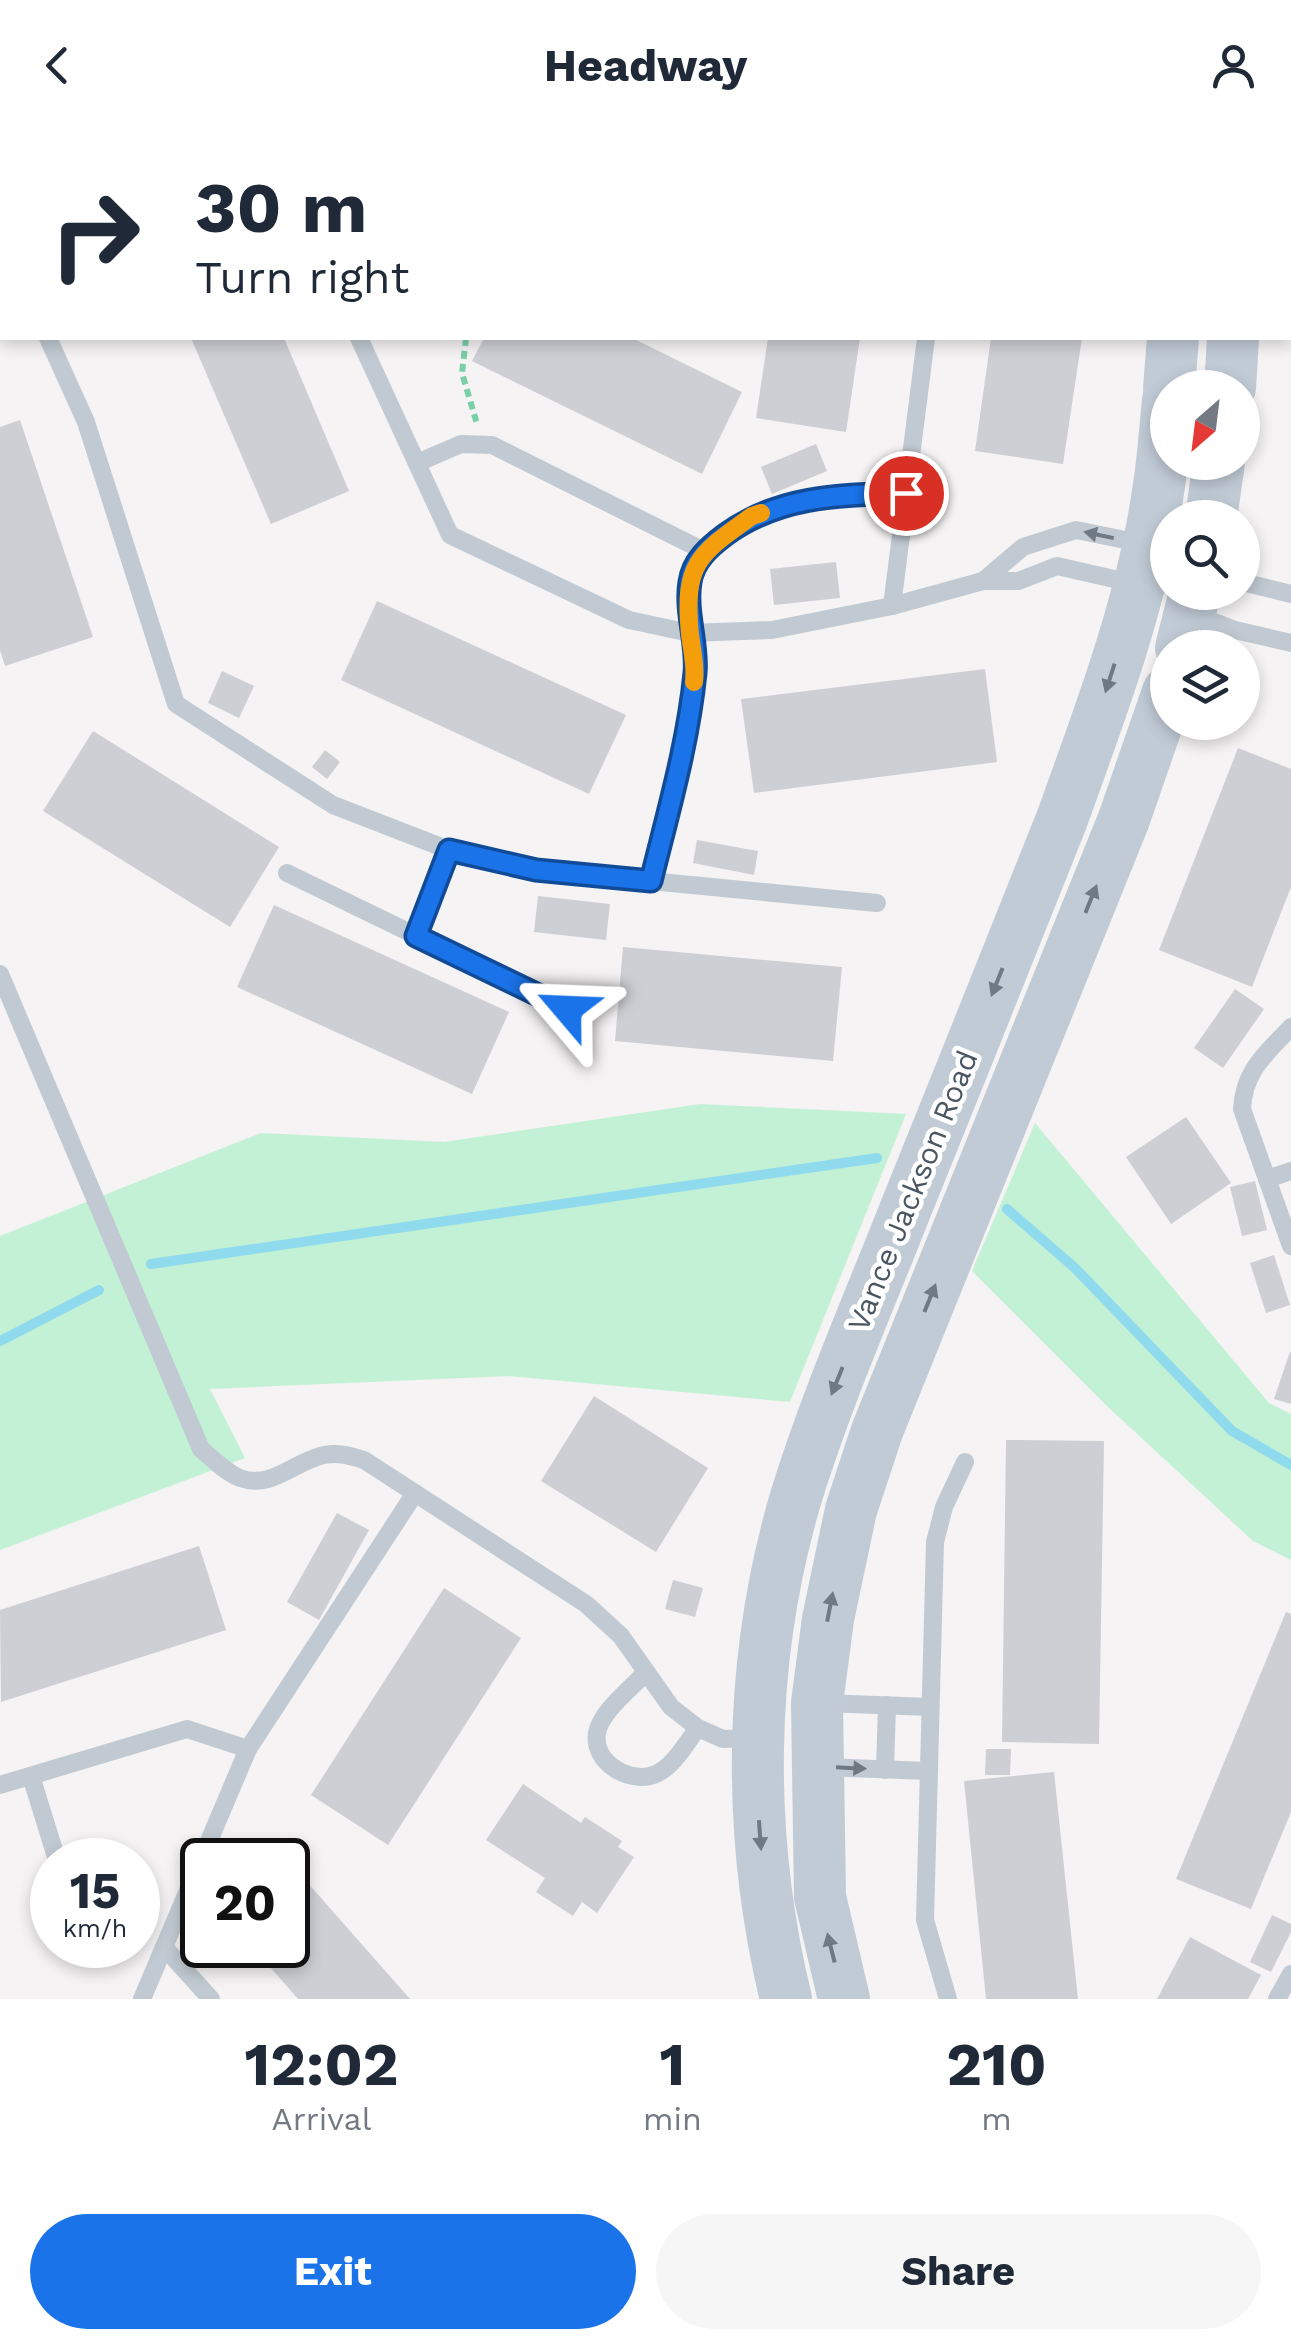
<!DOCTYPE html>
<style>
body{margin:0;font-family:"Work Sans",sans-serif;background:#f6f6f7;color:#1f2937;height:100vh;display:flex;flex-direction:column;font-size:38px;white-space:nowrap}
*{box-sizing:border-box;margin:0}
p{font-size:32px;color:#747a83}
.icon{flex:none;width:55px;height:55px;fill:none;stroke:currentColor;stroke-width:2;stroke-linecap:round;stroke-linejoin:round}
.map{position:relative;height:1869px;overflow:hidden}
.side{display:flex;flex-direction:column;background:#fff;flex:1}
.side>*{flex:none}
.guide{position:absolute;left:0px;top:0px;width:1292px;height:210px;box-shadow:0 5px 15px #0003;background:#fff;color:#1f2937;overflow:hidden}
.needle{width:65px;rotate:208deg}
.fabs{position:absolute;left:1150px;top:240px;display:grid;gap:20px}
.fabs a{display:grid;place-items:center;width:110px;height:110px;border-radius:50%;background:#fff;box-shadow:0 5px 15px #0003;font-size:50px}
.speed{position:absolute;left:30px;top:1708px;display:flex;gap:20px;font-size:50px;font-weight:700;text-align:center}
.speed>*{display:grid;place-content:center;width:130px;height:130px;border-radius:50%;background:#fff;box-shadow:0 5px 15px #0003;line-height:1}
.speed small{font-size:25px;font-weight:400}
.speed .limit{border:5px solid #111;border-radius:15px;background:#fff;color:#111}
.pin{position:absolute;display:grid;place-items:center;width:85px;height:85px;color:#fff;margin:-42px;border:5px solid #fff;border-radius:50%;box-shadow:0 2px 10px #0007}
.me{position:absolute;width:110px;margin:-55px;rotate:296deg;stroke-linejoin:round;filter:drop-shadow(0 0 8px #0008)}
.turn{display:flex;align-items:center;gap:35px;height:210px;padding:0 30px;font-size:45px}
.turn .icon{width:130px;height:130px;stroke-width:2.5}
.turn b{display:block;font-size:70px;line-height:85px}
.eta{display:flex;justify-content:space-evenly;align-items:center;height:170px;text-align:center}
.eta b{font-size:60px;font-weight:700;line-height:70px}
.cta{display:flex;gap:20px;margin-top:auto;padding:20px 30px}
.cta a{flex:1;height:115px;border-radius:60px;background:#1a73e8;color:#fff;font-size:40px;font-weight:700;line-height:115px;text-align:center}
.cta a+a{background:#f6f6f7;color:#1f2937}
header{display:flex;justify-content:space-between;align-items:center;height:130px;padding:0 30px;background:#fff;font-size:45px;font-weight:700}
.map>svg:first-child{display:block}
</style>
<header><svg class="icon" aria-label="back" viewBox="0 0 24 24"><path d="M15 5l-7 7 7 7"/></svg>Headway<svg class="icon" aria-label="person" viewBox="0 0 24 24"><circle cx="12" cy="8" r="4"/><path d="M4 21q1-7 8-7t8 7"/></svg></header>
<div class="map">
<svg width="1291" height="1869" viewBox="0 0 1291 1869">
<rect width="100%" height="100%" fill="#f5f3f3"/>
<!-- green -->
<g fill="#c3f1d5">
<polygon points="700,974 906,984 790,1272 509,1246 210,1259 245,1328 0,1420 0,1106 261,1003 444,1012"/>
<polygon points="1035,993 1269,1273 1291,1284 1291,1430 1253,1411 1108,1277 972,1141"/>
</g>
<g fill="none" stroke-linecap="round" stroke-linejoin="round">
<!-- stream -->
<g stroke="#90daee" stroke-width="10">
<polyline points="1007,1079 1075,1138 1232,1301 1291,1335"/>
<polyline points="151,1134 877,1028"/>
<polyline points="0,1211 99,1160"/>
</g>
</g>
<!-- building -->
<g fill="#cdcfd5">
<polygon points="191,208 284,208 349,361 271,394"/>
<polygon points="484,208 632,208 742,262 702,344 472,231"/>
<polygon points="768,208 860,208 846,302 756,288"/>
<polygon points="991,208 1082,208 1063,334 975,321"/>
<polygon points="20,290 93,507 5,536 0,520 0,297"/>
<polygon points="816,314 827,341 772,364 761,337"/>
<polygon points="836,432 840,468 774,475 770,439"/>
<polygon points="377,471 626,585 589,664 341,550"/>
<polygon points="985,539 997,632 754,663 741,569"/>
<polygon points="222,541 254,556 239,588 208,573"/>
<polygon points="93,601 279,717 230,797 43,681"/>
<polygon points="1238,618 1291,639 1291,757 1252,857 1159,820"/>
<polygon points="325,620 340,632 327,649 312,637"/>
<polygon points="697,710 758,721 754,745 693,733"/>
<polygon points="538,766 610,774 606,810 534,802"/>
<polygon points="274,775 509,882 472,964 237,857"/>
<polygon points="623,817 842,837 833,931 615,911"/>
<polygon points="1235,859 1264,879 1223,938 1194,918"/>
<polygon points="1186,987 1231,1053 1171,1094 1126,1027"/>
<polygon points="1255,1051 1267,1100 1242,1106 1230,1057"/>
<polygon points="1274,1125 1290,1175 1266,1183 1250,1133"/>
<polygon points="1290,1222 1291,1222 1291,1274 1274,1269"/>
<polygon points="594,1266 708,1338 656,1422 541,1351"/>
<polygon points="1006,1310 1104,1311 1099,1614 1002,1612"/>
<polygon points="337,1383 369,1400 319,1490 287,1472"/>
<polygon points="199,1416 226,1500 1,1572 0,1480"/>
<polygon points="673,1450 703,1458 695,1487 665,1479"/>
<polygon points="444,1458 521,1508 388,1715 311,1665"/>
<polygon points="1286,1482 1291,1484 1291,1682 1251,1779 1176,1749"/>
<polygon points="986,1619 1011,1619 1010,1645 985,1645"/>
<polygon points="1054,1642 1078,1869 986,1869 964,1651"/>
<polygon points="523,1654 581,1693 585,1687 622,1711 618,1717 634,1727 597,1783 582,1772 573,1786 536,1762 545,1748 486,1710"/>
<polygon points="299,1743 410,1869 298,1869 251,1815 288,1815 288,1753"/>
<polygon points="1272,1785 1291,1794 1291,1802 1271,1842 1250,1832"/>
<polygon points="1190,1807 1261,1845 1248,1869 1157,1869"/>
</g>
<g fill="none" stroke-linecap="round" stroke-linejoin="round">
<!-- path -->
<g stroke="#7ad0a6" stroke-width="6" stroke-dasharray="8 5" stroke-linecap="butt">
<polyline points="603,2 604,0"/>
<polyline points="466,208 462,243 477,294"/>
</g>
<!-- lane -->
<g stroke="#c1cad2" stroke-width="18">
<polyline points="21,0 21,2"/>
<polyline points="280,2 280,0"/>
<polyline points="360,2 361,0"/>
<polyline points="48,208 86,292 176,574 333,675 449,720 536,740 877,773"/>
<polyline points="359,208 450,405 629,490 690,503 772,500 892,476 983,451 1018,451 1057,436 1136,454"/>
<polyline points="417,333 461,314 492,315 704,421"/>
<polyline points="983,451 1023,417 1076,400 1145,414"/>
<polyline points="1242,452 1291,464"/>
<polyline points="892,476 926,208"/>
<polyline points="1195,485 1235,500 1291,513"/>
<polyline points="287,743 567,879"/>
<path d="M651 751C668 682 688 614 695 543 698 515 684 482 689 452 693 431 708 417 725 405 780 365 840 365 906 363"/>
<polyline points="416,806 449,720"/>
<path d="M0 844 201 1319C213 1329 225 1342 240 1348 271 1360 295 1331 324 1325 338 1322 351 1326 364 1330L586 1474 621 1506 671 1577 698 1598 723 1609 752 1608"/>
<path d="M1291 897C1266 924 1244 940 1242 979L1291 1116"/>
<polyline points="1267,1049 1291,1041"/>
<path d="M645 1543C631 1559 601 1581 597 1603 592 1633 631 1655 656 1644 674 1636 686 1613 698 1598"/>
<polyline points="823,1573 930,1577"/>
<polyline points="822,1637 929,1641"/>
<polyline points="885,1640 887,1575"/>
<polyline points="31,1646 57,1730"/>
<polyline points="0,1655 187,1599 248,1619"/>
<polyline points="85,1815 88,1825"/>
<polyline points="164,1817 211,1869"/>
<polyline points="142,1869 248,1619 415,1363"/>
<polyline points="948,1869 925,1790 935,1412 944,1377 965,1332"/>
<polyline points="1277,1869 1291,1844"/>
</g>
<!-- secondary -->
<g stroke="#c1cbd6" stroke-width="52">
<polyline points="1181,0 1181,2"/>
<polyline points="1240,0 1240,2"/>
<polyline points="1169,258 1173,208"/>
<polyline points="1230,258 1233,208"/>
<polyline points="1211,388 1219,332"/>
<polyline points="1181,518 1195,462"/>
<path d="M786 1869C746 1705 748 1529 796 1367 826 1270 867 1177 904 1083 957 952 1010 820 1062 689 1100 583 1142 474 1158 362 1163 332 1165 301 1168 270"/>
<polyline points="844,1869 820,1767 817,1573 828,1489 851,1380 877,1301 1124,689 1168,562"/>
</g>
</g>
<!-- one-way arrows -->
<defs><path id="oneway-solid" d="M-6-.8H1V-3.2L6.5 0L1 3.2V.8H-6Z" transform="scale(2.5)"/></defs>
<g fill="#6e7983">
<use href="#oneway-solid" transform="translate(1099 405) rotate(-168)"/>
<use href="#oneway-solid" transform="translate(851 1638) rotate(3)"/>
</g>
<g fill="#6e7984">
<use href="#oneway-solid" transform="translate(1110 548) rotate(108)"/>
<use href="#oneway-solid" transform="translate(1091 769) rotate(-68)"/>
<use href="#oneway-solid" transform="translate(997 852) rotate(112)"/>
<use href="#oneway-solid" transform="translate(930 1168) rotate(-68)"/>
<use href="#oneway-solid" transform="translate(837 1251) rotate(112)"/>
<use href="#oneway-solid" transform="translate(830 1477) rotate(-79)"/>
<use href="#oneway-solid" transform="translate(760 1705) rotate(86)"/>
<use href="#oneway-solid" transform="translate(831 1818) rotate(-104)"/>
</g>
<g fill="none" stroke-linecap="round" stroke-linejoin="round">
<defs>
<path id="route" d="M567 879 416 806 449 720 536 740 651 751C668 682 688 614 695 543 698 515 685 482 690 452 693 431 709 417 725 405 780 365 841 365 906 363"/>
</defs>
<!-- route casing -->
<use href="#route" stroke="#114b97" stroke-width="25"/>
<!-- route -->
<use href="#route" stroke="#1a73e8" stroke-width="18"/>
<!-- slow -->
<path stroke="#f59e0b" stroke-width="18" d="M694 552C696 535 692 521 690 504 683 433 699 424 752 386L761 383"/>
</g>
<g text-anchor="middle" stroke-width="9" stroke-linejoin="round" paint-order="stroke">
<!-- street labels -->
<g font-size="30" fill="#4a5661" stroke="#fff">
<text transform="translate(913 1061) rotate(-68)" y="10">Vance Jackson Road</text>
</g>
</g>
</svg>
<div class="fabs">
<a><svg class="needle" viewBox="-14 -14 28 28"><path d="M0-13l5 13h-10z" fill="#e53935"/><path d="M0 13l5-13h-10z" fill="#747a83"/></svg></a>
<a><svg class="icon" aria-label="search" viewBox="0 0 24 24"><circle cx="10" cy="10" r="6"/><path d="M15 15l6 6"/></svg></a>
<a><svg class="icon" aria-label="layers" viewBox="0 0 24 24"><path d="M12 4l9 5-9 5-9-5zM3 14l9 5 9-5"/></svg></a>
</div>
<div class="speed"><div>15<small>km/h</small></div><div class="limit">20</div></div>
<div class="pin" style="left:906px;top:363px;background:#d93025"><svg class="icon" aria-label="arrive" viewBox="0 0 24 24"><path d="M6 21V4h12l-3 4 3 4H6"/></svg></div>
<svg class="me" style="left:567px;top:879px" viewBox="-20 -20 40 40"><path d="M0-17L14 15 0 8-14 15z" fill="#1a73e8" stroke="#fff" stroke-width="4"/></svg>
<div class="guide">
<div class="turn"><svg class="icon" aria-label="right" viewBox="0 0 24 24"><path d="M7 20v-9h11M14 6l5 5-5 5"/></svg><div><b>30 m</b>Turn right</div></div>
</div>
</div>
<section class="side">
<div class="eta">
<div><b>12:02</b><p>Arrival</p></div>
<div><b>1</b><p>min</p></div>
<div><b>210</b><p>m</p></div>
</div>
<div class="cta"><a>Exit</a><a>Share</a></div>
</section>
